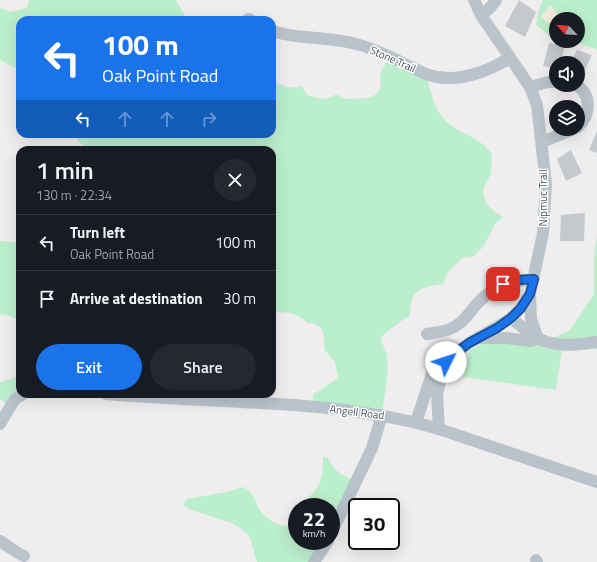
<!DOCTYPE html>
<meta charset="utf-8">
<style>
body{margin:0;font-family:"Titillium Web",sans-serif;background:#242831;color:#f1f3f6;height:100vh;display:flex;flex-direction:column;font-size:15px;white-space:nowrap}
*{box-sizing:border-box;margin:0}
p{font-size:13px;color:#9ea1a6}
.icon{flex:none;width:22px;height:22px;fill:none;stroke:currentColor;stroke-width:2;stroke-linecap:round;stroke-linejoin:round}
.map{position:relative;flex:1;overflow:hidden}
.details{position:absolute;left:16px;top:146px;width:260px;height:252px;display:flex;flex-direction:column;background:#171b24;border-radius:12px;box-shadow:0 4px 16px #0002}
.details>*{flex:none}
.hud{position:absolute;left:16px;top:16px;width:260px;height:122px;border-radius:12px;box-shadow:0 4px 16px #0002;background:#1a73e8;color:#fff;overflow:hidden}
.needle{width:26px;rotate:296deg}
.fabs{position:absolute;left:549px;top:12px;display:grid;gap:8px}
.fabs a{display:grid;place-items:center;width:36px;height:36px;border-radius:50%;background:#171b24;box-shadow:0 4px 16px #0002;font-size:20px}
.speed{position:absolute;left:288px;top:498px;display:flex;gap:8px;font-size:20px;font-weight:700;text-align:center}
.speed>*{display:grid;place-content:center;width:52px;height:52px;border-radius:50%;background:#171b24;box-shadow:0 4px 16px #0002;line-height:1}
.speed small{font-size:10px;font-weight:400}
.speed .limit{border:2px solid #111;border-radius:6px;background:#fff;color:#111}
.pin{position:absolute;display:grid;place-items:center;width:34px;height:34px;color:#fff;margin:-17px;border-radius:8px;box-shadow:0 2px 6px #0006}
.me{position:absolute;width:44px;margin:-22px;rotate:49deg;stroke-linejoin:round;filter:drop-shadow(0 0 3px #0008)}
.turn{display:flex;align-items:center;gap:14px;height:84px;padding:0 20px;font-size:18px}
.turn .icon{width:52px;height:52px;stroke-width:2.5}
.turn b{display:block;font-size:28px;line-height:34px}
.lanes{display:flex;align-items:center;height:38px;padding:0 20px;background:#0003;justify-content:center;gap:20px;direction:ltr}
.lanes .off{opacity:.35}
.round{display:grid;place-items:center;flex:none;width:42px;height:42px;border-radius:21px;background:#242831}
.head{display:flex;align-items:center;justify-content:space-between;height:68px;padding:0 20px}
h1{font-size:24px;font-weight:600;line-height:30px}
.button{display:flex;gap:8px;margin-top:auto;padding:8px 20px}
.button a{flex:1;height:46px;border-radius:24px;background:#1a73e8;color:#fff;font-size:16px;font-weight:600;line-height:46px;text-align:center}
.button a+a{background:#242831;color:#f1f3f6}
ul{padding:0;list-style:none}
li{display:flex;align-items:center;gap:12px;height:56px;padding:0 20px;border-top:1px solid #363941}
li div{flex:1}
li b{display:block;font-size:15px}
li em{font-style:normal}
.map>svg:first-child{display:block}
</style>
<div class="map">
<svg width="597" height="562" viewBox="0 0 597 562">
<rect width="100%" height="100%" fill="#f0edee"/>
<!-- green -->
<g fill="#bbeecb">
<polygon points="29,0 176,0 186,18 190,20 20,20 20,86 19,70 0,60 0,8 10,12 27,8"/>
<polygon points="543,0 597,0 597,50 585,45 564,41 578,41 578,19 556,19 556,38 550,36 536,25 538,12"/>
<path d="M388 59 427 78C431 91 434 110 445 120 455 131 470 134 481 143 485 146 489 150 492 154 490 162 493 170 490 176 489 180 485 183 484 187 481 202 491 209 503 217L495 224 483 247 473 257 462 258 448 272 443 284C420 287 410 290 410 316 401 320 400 323 393 327 387 332 386 331 381 338 382 345 386 350 387 356 389 376 384 398 381 418L312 411 313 395 338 378 335 362 324 349C325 336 324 323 307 323 298 312 285 312 272 312V150H87L76 138 67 134H272V81C282 85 291 90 302 86L307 95C317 98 327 102 336 94L346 99 370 98 376 94 381 88 380 74Z"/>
<polygon points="597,236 597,349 562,351 556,390 463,377 470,350 490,340 538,345 570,330 594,294 594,255"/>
<polygon points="0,241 20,243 20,320 10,316 0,314"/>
<path d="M16 375C23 393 21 392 10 407L0 399V382L14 378Z"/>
<path d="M323 456 328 458C333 471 344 476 356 482L331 537V507H299C320 486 323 487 323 456Z"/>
<path d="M243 487C254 492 254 500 259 509 264 517 284 532 291 523 294 520 295 514 297 511V541H329L317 562H257L249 535 234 524 189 509 183 505 187 499 227 492Z"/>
</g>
<!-- sand -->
<polygon fill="#f2eade" points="551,5 555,10 557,18 554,22 549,23 545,21 541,16"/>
<!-- building -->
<g fill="#c4c9cd">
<polygon points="519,0 536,12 525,37 505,26"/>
<polygon points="549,43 565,45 561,63 556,63 556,68 543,66"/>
<polygon points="577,50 592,55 581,79 578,78 578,63 570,63"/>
<polygon points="597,131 597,153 589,150"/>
<polygon points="571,150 582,173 566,181 557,159"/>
<polygon points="585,213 584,241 560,241 561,215"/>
</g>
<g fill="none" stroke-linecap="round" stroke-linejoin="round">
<!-- minor -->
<g stroke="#b9c3cb" stroke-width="12">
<polyline points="481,15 489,9 496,0"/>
<polyline points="248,19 251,20"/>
<path d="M272 31C299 40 329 36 356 44 374 48 393 58 409 66 416 69 422 73 429 75 457 84 485 73 510 58"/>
<path d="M576 85C592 94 591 115 578 127"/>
<polyline points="530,87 548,82 556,82"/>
<polyline points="542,142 574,129"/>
<path d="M511 318C520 325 529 334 539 339 557 347 578 345 597 342"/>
<path d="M427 334C437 332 446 332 454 327 464 322 469 313 476 305 492 286 511 281 534 279"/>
<polyline points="481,338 506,338 530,341 538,339 531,319 530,294"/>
<path d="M106 394C217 404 332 398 439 429L597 482"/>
<polyline points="416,422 432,374 440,368 454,354 469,343 497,327 511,318 521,308 530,294 543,233 546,184 537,105 530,87 481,15 474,0"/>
<polyline points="0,424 15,399 23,394"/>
<polyline points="439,429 437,394 441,378 440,368"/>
<polyline points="331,534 372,448 382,415"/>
<polyline points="0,541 18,553 24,556"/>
<polyline points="536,560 537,562"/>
<polyline points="314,562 328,541"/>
</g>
</g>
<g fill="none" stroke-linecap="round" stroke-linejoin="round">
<defs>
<polyline id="route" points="446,362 454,354 469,343 497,328 511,318 521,308 530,294 534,279 518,280 503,284"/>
</defs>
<!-- route casing -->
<use href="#route" stroke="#114b97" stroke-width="10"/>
<!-- route -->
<use href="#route" stroke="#1a73e8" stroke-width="7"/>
</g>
<g text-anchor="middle" stroke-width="3" stroke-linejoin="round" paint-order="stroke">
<!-- street labels -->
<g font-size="11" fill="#46535b" stroke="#fff">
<text transform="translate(393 59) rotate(24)" y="4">Stone Trail</text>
<text transform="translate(543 198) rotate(-90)" y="4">Nipmuc Trail</text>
<text transform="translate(357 412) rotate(7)" y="4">Angell Road</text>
</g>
</g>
</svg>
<div class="fabs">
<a><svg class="needle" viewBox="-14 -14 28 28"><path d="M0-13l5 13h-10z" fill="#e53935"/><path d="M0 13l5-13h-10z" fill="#9ea1a6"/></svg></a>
<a><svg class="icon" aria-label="sound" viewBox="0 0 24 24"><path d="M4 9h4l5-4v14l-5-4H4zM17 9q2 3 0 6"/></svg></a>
<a><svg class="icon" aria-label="layers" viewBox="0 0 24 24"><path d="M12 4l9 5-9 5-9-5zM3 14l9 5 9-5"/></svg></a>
</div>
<div class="speed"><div>22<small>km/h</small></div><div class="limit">30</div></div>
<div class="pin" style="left:503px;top:284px;background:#d93025"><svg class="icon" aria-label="arrive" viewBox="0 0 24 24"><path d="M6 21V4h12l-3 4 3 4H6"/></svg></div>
<svg class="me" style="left:446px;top:362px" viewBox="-20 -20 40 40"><circle r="19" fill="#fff"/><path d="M0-13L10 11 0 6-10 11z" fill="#1a73e8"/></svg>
<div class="hud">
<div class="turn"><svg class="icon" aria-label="left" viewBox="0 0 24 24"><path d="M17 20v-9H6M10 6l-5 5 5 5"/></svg><div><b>100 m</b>Oak Point Road</div></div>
<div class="lanes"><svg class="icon" aria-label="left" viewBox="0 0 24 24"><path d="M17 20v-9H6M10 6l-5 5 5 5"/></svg><svg class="icon off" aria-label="ahead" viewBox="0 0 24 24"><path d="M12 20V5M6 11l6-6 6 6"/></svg><svg class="icon off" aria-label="ahead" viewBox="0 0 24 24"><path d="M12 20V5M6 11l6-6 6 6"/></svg><svg class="icon off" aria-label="right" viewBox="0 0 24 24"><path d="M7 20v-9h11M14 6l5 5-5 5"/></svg></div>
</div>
<section class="details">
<div class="head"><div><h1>1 min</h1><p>130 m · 22:34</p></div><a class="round"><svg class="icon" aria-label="close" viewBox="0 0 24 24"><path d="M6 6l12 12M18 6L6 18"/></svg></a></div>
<ul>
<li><svg class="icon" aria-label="left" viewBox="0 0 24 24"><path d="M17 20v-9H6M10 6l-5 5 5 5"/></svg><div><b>Turn left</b><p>Oak Point Road</p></div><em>100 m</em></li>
<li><svg class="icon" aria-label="arrive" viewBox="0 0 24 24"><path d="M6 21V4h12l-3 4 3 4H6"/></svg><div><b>Arrive at destination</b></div><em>30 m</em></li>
</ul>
<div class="button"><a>Exit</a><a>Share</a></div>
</section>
</div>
